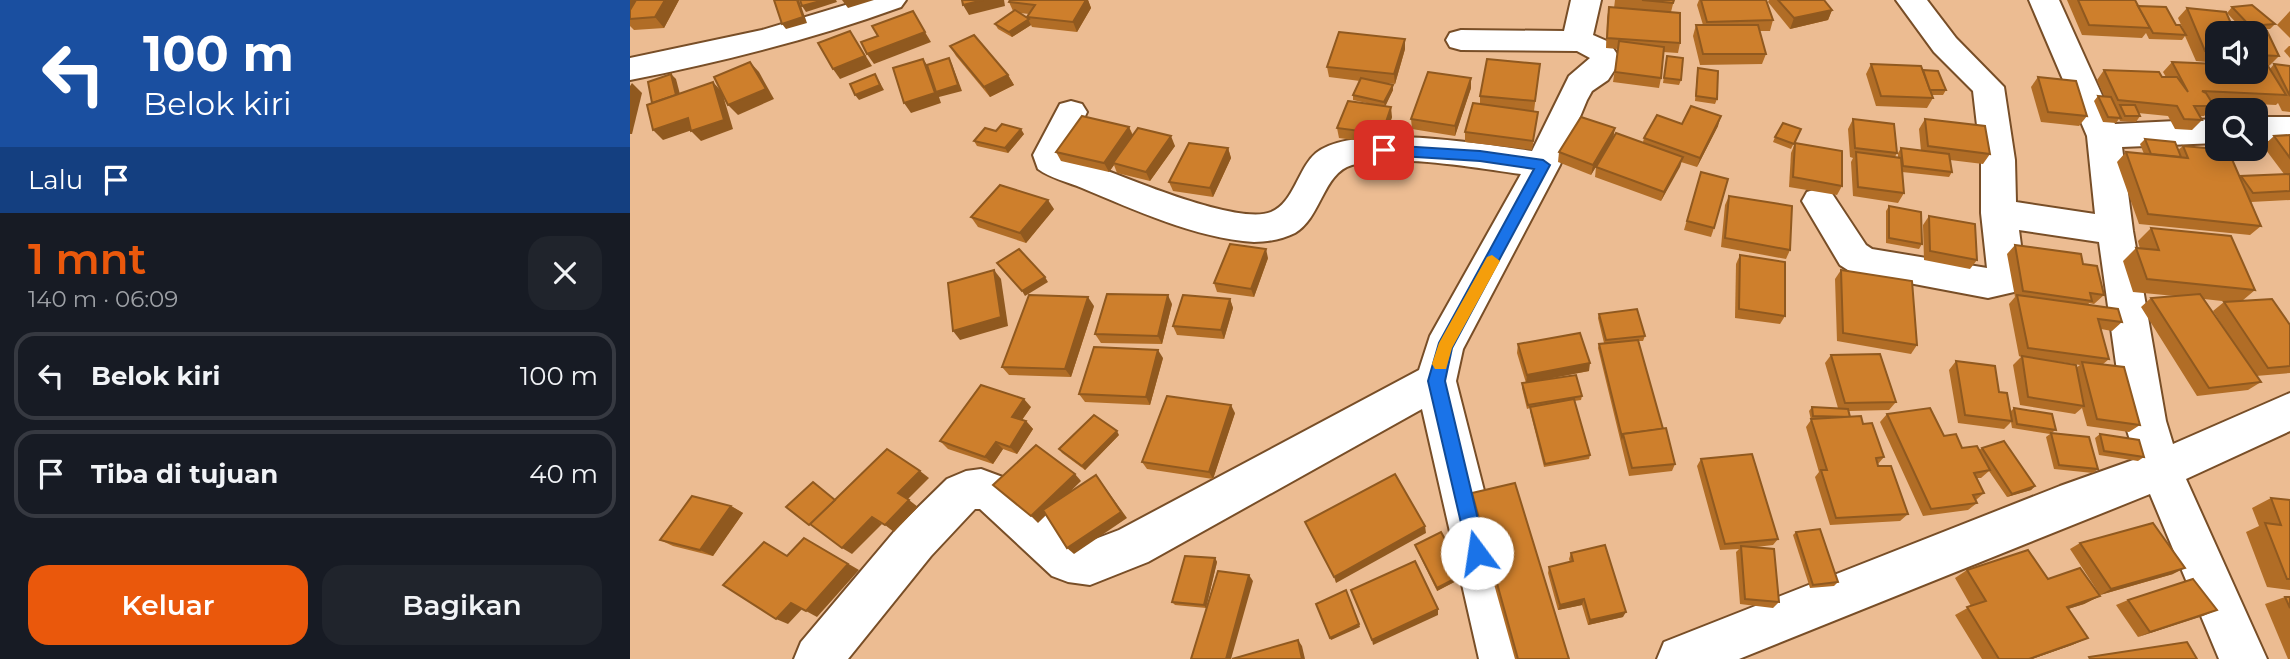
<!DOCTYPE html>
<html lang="id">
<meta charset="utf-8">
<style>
body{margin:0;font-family:Montserrat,sans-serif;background:#20242c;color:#f1f3f6;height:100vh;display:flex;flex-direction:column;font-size:26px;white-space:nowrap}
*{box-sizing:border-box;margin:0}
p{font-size:23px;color:#9ea1a6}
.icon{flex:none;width:38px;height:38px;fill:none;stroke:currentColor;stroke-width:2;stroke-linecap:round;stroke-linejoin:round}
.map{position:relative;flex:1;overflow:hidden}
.sheet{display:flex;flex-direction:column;background:#171b24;width:630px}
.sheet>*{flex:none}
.guide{background:#1a4fa0;color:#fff;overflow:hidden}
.buttons{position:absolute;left:1575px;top:21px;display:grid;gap:14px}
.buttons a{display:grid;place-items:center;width:63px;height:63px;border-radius:14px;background:#171b24;box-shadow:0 4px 18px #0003;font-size:35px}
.pin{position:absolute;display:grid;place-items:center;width:60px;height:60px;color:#fff;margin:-30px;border-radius:14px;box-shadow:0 4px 10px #0006}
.me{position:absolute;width:77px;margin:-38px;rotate:346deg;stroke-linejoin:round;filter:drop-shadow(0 0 5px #0008)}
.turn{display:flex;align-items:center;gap:24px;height:147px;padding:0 28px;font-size:32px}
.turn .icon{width:91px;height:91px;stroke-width:2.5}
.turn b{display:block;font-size:49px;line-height:60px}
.then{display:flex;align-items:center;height:66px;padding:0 28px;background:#0003;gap:14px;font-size:26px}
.round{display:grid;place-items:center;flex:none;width:74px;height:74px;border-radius:21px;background:#20242c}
.overview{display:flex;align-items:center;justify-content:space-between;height:119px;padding:0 28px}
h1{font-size:42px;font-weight:600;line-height:52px;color:#ea580c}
.button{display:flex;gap:14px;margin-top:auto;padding:14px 28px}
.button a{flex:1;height:80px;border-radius:21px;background:#ea580c;color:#fff;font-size:28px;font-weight:600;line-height:80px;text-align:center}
.button a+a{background:#20242c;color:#f1f3f6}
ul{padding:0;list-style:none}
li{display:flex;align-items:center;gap:21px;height:88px;margin:0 14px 10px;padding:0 14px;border:4px solid #363941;border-radius:21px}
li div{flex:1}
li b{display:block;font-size:26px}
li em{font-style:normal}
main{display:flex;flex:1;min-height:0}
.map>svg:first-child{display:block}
</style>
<main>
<section class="sheet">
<div class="guide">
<div class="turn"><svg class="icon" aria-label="left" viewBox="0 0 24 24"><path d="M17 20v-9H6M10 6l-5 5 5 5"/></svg><div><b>100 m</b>Belok kiri</div></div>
<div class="then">Lalu<svg class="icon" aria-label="arrive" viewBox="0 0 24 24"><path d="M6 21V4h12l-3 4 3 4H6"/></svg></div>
</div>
<div class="overview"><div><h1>1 mnt</h1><p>140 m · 06:09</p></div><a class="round"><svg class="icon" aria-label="close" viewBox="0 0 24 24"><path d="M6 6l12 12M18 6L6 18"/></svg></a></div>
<ul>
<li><svg class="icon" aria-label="left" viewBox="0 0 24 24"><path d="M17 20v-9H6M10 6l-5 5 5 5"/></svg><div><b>Belok kiri</b></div><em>100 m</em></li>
<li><svg class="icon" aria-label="arrive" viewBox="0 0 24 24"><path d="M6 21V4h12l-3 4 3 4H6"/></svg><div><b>Tiba di tujuan</b></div><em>40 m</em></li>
</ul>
<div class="button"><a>Keluar</a><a>Bagikan</a></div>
</section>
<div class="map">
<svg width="1660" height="659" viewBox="0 0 1660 659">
<rect width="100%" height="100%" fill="#ecbc92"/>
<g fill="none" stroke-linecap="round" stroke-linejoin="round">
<defs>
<g id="street">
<path d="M232 0H276L271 7C183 39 92 62 0 80V58L132 30Z"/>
<path d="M941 0H971L963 35 979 42 991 60 978 80 962 91 957 100 930 165 833 349 826 381 897 659H849L792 409 518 562 460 585 438 582 422 576 350 509H345L301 556 218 659H164L171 642 269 526 317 479 336 471 351 469 378 479 448 539 460 541 489 530 789 370 800 336 891 174C846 168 765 153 722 165 693 173 691 218 665 233 653 239 637 242 624 242 565 238 505 210 452 188 438 182 420 178 408 169L403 155 430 104 441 101 452 104 457 112 437 155C476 169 605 227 641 212 664 203 668 168 686 153 723 122 855 144 902 151L939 76 960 58 947 51 831 50 820 47 816 40 820 33 831 30 934 31Z"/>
<polygon points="1266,0 1297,0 1326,38 1374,87 1385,160 1386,202 1465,214 1457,136 1399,0 1429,0 1485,124 1587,119 1587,143 1492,147 1503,231 1536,421 1543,444 1660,393 1660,431 1556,479 1637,659 1589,659 1520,494 1109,659 1027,659 1034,642 1430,486 1506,459 1494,421 1469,242 1389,230 1395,276 1384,292 1358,298 1221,272 1210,265 1172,201 1177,192 1189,188 1201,192 1236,245 1242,249 1357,268 1351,213 1351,160 1343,91 1304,52"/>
<rect x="1626" y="117" width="34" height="24"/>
</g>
</defs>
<!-- street casing -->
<use href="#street" stroke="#784e27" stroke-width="4"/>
<!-- street -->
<use href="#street" fill="#fff" fill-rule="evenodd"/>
</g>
<!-- wall -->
<g fill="#b16d26" fill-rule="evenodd">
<polygon points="0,0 49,0 34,28 4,30 0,26"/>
<path d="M380 0H458L461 8 447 32 402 27 401 25 382 37 368 29 365 24 383 11 379 2ZM390 13 399 14 398 18Z"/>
<polygon points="985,0 1044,0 1041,12 1050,43 1048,53 1033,52 1031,78 1029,88 983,82 988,49 976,48 977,18 979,7 984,8"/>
<polygon points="1069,0 1136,0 1143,20 1140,31 1129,31 1136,54 1132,64 1070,65 1063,36 1066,25 1073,25 1067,5"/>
<polygon points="1139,0 1194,0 1202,10 1198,20 1160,29 1138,2"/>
<polygon points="1437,0 1505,0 1508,6 1546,25 1553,29 1548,18 1557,8 1603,28 1612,29 1597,13 1602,7 1645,24 1640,29 1629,30 1649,56 1639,66 1638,66 1640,69 1644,64 1660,66 1660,112 1652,111 1648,103 1646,105 1581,102 1584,106 1574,116 1570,116 1572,120 1562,130 1545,129 1538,116 1508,113 1510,116 1506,122 1490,121 1489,119 1486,123 1473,122 1464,101 1468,96 1474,96 1467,80 1474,70 1536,77 1533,72 1542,62 1626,66 1626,33 1587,33 1587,63 1566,61 1555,36 1552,40 1519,39 1516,33 1512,38 1452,35"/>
<polygon points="1660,11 1660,38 1647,25"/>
<polygon points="775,39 775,49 765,84 755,83 763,90 755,106 762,117 753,144 709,138 707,128 746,105 723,100 723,95 730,81 699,77 697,67"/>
<polygon points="320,46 378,75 384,85 360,97 326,56"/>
<polygon points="1659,46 1660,46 1660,58 1654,51"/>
<polygon points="1037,56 1051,80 1049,85 1033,83"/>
<polygon points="910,64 904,111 908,112 902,150 835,142 835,132 850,104 850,96"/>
<polygon points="1241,64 1293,70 1316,90 1313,95 1302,95 1303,98 1297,108 1246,106 1236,74"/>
<polygon points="1068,68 1087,99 1085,104 1065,101 1067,74"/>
<polygon points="1408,77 1457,116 1449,126 1411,122 1401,87"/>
<polygon points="841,88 825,136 782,129 781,119"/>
<polygon points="1223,119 1267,153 1265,157 1268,158 1268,153 1271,148 1291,151 1289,129 1295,119 1360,154 1353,164 1320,160 1322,172 1319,177 1272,172 1274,193 1268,203 1223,196 1221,162 1223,158 1220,157 1218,129"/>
<polygon points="1052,124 1088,126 1067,167 1051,162 1031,201 965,177 966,167 1013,142 1014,138"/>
<polygon points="499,127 503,135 545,146 520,181 487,173 484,165 479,172 431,161 426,152"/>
<polygon points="985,128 983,138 961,175 928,162 929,152"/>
<polygon points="1171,129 1161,149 1143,142 1145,137"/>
<polygon points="366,131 394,134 378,153 347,146 344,141"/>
<polygon points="1660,135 1660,200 1621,202 1631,226 1620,235 1509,224 1487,162 1496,152 1514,154 1510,144 1515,139 1548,150 1553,146 1610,177 1611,176 1654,174 1633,146 1644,136"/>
<polygon points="1165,143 1212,186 1207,195 1159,187 1161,153"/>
<polygon points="598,148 601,158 583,197 543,191 539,182"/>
<polygon points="1071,172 1084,228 1081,237 1054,230"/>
<polygon points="1099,196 1160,250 1156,259 1091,247 1095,205"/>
<polygon points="1259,206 1292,244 1289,249 1256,243 1256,211"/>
<polygon points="424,209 396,243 348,227 341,217"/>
<polygon points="1299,216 1347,260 1340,269 1294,260 1293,225"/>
<path d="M1521 228 1625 290 1612 301 1660 325V373L1626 376 1631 382 1618 390 1567 396 1511 307 1521 298 1545 296 1503 292 1493 261 1506 248 1510 249 1508 241ZM1574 299 1601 302H1594L1583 311 1609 351Z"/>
<path d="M1385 245 1453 264 1474 295 1464 304 1459 303 1458 305 1492 322 1482 331 1471 329 1479 359 1472 365 1510 425 1499 432 1457 426 1452 408 1445 414 1390 405 1383 365 1391 357 1389 356 1379 304 1385 297 1377 254ZM1410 359 1450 365 1446 368Z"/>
<polygon points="1110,255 1155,316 1150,324 1105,318 1106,264"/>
<polygon points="638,258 624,297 587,292 584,283"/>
<polygon points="1211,270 1287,345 1281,354 1207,341 1205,279"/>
<polygon points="600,299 603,308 594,339 547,335 543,326"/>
<polygon points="542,304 532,344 471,343 465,334"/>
<polygon points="464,306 441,377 379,375 372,367"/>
<polygon points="969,314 1015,336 1013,341 1008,341 1033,429 1045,464 1042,471 999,476 968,348 969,344 974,343 968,318"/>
<polygon points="888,344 959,371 906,381 952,396 951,400 944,401 960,455 959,459 914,467 900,411 900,408 897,409 892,388 892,383 896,383 887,353"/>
<polygon points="1201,355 1266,402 1259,410 1218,411 1220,417 1233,424 1254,457 1248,464 1278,514 1270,521 1200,525 1185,477 1189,472 1176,427 1181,420 1179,411 1182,407 1208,408 1195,363"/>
<polygon points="533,358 520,405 455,402 449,394"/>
<polygon points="1326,361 1369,392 1380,412 1384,408 1426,430 1421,433 1468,469 1463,473 1424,469 1416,437 1420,434 1382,428 1381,422 1374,429 1328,423 1319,370"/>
<polygon points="401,407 392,420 396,421 403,429 387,454 373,449 363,464 318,449 310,441"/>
<polygon points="605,413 583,479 517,469 512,462"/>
<polygon points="1257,414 1314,436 1332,448 1349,450 1352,448 1405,486 1401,490 1377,497 1359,471 1351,478 1347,478 1354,493 1346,500 1347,503 1338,510 1293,516 1250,422"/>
<polygon points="1470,434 1514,457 1508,461 1469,455 1465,438"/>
<polygon points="489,435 455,470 432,453 429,449"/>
<polygon points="1071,459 1148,539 1143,545 1126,547 1149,602 1143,608 1110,604 1106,552 1109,549 1090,550 1067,466"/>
<polygon points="842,493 939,659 885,659 841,502"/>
<polygon points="1641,498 1660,500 1660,590 1637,587 1616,532 1629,526 1622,508"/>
<polygon points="101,506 113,513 83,556 43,546 30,540"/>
<polygon points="1166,532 1208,582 1204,586 1180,588 1163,535"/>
<polygon points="1450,543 1543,574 1470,595 1440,549"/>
<polygon points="785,545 834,577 807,591 786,548"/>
<polygon points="941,553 993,617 958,625 952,605 928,610 918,573 919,567 940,562 939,559"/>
<polygon points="585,558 587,562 576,608 545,605 542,602"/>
<polygon points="1337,570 1418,579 1470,596 1454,604 1438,609 1458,638 1442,645 1402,659 1352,659 1325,615 1341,606 1325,578"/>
<polygon points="1655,597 1660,597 1660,659 1658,659 1635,604"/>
<polygon points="1498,600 1587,610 1508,637 1486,605"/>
</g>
<!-- shaded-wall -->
<g fill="#90591f">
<polygon points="0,0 9,0 1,10 0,9"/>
<polygon points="35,0 49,0 34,28 25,17"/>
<polygon points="167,0 169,0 177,23 156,29 152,24"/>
<polygon points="194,0 206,0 207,2 176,12 172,6"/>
<polygon points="212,0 244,0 218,8"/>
<polygon points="353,0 374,0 375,6 339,15 333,5"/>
<polygon points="454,0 458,0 461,8 447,32 443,22"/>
<polygon points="1202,10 1198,20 1160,29 1164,18"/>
<polygon points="398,19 401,25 382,37 379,32"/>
<polygon points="220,31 242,66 210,79 203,69"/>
<polygon points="295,32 301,42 244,64 237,54"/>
<polygon points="775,39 775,49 765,84 764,74"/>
<polygon points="319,58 322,64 332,91 309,97 311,103 281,113 274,103 293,59 300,69"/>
<polygon points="120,62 129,72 144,99 108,115 98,105"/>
<polygon points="41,74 46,79 52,102 28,110"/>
<polygon points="245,74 254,90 229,100 225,95"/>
<polygon points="378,75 384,85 360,97 354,87"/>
<polygon points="841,78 841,88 825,136 825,126"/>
<polygon points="83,82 92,92 103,129 71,141 61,131"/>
<polygon points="2,83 12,93 2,134 0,134 0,86"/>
<polygon points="763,85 763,90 755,107 754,102"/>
<polygon points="761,107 762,117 753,144 752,134"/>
<polygon points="1091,116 1088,126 1067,167 1070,158"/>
<polygon points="58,118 68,128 33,140 23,130"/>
<polygon points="499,127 503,137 483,163 484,165 479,172 474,163"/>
<polygon points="985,128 983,138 961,175 963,165"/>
<polygon points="391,129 394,134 378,153 375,148"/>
<polygon points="541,136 545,146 520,181 516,172"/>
<polygon points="598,148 601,158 583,197 580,188"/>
<polygon points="1053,157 1050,167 1031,201 1034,192"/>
<polygon points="418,200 424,209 396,243 390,233"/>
<polygon points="636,249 638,258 624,297 621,289"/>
<polygon points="364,270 371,279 378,326 330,340 323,331"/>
<polygon points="415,277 418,282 395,296 392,291"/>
<polygon points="538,295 542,304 532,344 528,336"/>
<polygon points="458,297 464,306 441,377 435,369"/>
<polygon points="600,299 603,308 594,339 591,330"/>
<polygon points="528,350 533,358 520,405 516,397"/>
<polygon points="960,363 959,371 896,383 897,375"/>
<polygon points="394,399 401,407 389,424 382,417"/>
<polygon points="601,405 605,413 583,479 579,472"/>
<polygon points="396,421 403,429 387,454 380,447"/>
<polygon points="487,431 489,435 455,470 452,466"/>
<polygon points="366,442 373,449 363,464 355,457"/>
<polygon points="290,471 299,478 277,500 268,493"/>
<polygon points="445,474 451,481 408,523 401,516"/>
<polygon points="466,475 497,518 444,554 437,548"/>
<polygon points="1405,486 1401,490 1377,497 1382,494"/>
<polygon points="279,500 288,507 264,532 255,525"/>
<polygon points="101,506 113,513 83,556 70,550"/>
<polygon points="242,517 252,524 222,554 212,548"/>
<polygon points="795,526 796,533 706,583 704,577"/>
<polygon points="174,538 229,570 187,617 176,611"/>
<polygon points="585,558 587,562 576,608 574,605"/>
<polygon points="1555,568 1543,574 1470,595 1481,589"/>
<polygon points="834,574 834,577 807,591 807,588"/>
<polygon points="619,575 623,581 601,659 596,659"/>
<polygon points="1470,596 1454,604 1422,614 1437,607"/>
<polygon points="954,599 952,605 928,610 930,605"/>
<polygon points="161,603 173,608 158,624 146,619"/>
<polygon points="808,609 808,615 743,645 742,640"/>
<polygon points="1587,610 1573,616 1508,637 1520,632"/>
<polygon points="996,612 993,617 958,625 960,620"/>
<polygon points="729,624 730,627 701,640 700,638"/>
<polygon points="1458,638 1442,645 1402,659 1399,659"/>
<polygon points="668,640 672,646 675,659 672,659"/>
</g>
<!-- building -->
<g fill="#ce7f2c" stroke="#90591f" stroke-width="2">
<polygon points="6,0 35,0 25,17 0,19 0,10"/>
<polygon points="144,0 167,0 173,17 152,24"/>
<polygon points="170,0 194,0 172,6"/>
<polygon points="332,0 353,0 333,5"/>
<polygon points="380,0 456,0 443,22 397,17 405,5 379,2"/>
<polygon points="1012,0 1044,0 1043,3"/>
<polygon points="1071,0 1136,0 1143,20 1077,22"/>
<polygon points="1148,0 1194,0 1202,10 1164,18"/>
<polygon points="1448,0 1505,0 1520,28 1459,25"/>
<polygon points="1622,5 1645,24 1620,26 1602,7"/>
<polygon points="1508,6 1536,7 1546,25 1550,25 1556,35 1523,33"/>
<polygon points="979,7 1050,13 1050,43 977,38"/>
<polygon points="1557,8 1596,12 1603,28 1637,31 1649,56 1626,55 1626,33 1587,33 1587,52 1575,51"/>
<polygon points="385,10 399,19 379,32 365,24"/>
<polygon points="283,11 295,32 237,54 231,42 248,36 242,26"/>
<polygon points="1066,25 1128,25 1136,54 1073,54"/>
<polygon points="220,31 235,56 203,69 188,43"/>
<polygon points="709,32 775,39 764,74 697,67"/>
<polygon points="344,35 378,75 354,87 320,46"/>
<polygon points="989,41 1034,47 1031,78 985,72"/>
<polygon points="1037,56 1053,58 1051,80 1034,78"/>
<polygon points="319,58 328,85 306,92 297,65"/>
<polygon points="293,59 305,93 274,103 263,68"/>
<polygon points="857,59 910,64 905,101 850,96"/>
<polygon points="120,62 136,89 98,105 84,77"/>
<polygon points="1542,62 1587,64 1587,72 1626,72 1626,66 1638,66 1656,95 1572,91 1576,93 1584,106 1564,106 1572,120 1554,119 1547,106 1488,100 1474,70 1529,72 1532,77 1547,77 1558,92"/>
<polygon points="1241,64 1291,66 1303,98 1251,96"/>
<polygon points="1644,64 1660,66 1660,96"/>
<polygon points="1068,68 1088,71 1087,99 1066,96"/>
<polygon points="1293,70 1308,71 1316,90 1300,90"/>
<polygon points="798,72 841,78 825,126 781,119"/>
<polygon points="41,74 46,95 22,103 18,82"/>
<polygon points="245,74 250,85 225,95 220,84"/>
<polygon points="1408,77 1446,81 1457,116 1418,112"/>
<polygon points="731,78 763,85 754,102 723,95"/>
<polygon points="83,82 94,120 61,131 58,118 23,130 17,105"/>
<polygon points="1468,96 1481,97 1491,118 1478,117"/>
<polygon points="718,101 761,107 752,134 707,128"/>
<polygon points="843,103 908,112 903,141 835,132"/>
<polygon points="1490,105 1505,105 1510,116 1495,116"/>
<polygon points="1061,106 1091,116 1070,158 1014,138 1027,115 1052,124"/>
<polygon points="452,116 499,127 474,163 426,152"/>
<polygon points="951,117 985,128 963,165 929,152"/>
<polygon points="1223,119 1264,124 1267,153 1225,148"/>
<polygon points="1295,119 1355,126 1360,154 1298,146"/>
<polygon points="1153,123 1171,129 1164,144 1145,137"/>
<polygon points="372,124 391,129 375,148 344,141 355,128 366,131"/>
<polygon points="508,128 541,136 516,172 483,163"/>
<polygon points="986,133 1053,157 1034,192 966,167"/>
<polygon points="1660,135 1660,158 1644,136"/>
<polygon points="1515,139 1545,142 1551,157 1521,154"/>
<polygon points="559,143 598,148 580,188 539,182"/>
<polygon points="1165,143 1212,151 1212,186 1163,177"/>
<polygon points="1553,146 1598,150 1631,226 1518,214 1496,152 1558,158"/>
<polygon points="1271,148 1319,154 1322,172 1273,166"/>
<polygon points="1226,152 1271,158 1274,193 1228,187"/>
<polygon points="1071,172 1098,179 1084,228 1057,221"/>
<polygon points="1660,174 1660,191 1623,193 1611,176"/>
<polygon points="370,185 418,200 390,233 341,217"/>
<polygon points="1099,196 1162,206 1160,250 1095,238"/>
<polygon points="1259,206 1291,212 1292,244 1259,238"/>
<polygon points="1299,216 1345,224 1347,260 1300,251"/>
<polygon points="1521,228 1601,236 1625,290 1517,279 1506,248 1529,250"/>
<polygon points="600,244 636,249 621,289 584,283"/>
<polygon points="1385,245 1451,254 1453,264 1467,266 1474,295 1460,293 1462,301 1393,291"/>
<polygon points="389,249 415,277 392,291 367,263"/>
<polygon points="1110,255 1155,262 1155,316 1109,309"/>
<polygon points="364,270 371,317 323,331 318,283"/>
<polygon points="1211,270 1282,281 1287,345 1213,333"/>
<polygon points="477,294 538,295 528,336 465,334"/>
<polygon points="1570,294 1631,382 1579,388 1521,298"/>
<polygon points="399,295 458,297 435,369 372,367"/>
<polygon points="553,295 600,299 591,330 543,326"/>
<polygon points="1387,295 1488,309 1492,322 1468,319 1479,359 1398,348"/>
<polygon points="1642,299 1660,325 1660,366 1638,368 1594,302"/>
<polygon points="1007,309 1015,336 976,340 969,314"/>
<polygon points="950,333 960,363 897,375 888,344"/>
<polygon points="1008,340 1033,429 993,434 992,437 969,344"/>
<polygon points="464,347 528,350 516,397 449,394"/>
<polygon points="1250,354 1266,402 1215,403 1201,355"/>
<polygon points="1392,356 1446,365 1454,406 1398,397"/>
<polygon points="1326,361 1365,366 1369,392 1377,393 1382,421 1335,415"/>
<polygon points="1452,362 1494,367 1510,425 1467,419"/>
<polygon points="946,375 952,396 898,405 892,383"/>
<polygon points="351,385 394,399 382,417 396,421 380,447 366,442 355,457 310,441"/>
<polygon points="537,396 601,405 579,472 512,462"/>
<polygon points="944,399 960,455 915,464 900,407"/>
<polygon points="1182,407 1218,409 1220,417 1183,416"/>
<polygon points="1300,408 1314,436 1326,434 1332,448 1347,446 1360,470 1344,473 1354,493 1343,495 1347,503 1301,509 1257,414"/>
<polygon points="1384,408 1422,414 1426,430 1387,424"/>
<polygon points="464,415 487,431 452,466 429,449"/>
<polygon points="1231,416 1233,424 1242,423 1254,457 1246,458 1248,466 1261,466 1278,514 1206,518 1191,470 1197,470 1181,419"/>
<polygon points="1036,428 1045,464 1002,468 993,434"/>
<polygon points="1421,433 1459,437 1468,469 1429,465"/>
<polygon points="1470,434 1509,440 1514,457 1474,451"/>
<polygon points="1374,441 1405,486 1382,494 1352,448"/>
<polygon points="406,445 445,474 401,516 363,485"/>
<polygon points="257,449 290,471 268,493 279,500 255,525 242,517 212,548 180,524"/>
<polygon points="1122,454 1148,539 1095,544 1071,459"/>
<polygon points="765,474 795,526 704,577 675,522"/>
<polygon points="466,475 491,512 437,548 413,510"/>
<polygon points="183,482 205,500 179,525 156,507"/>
<polygon points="885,483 939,659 888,659 842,493"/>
<polygon points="62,496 101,506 70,550 30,540"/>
<polygon points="1641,498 1660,500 1660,579 1657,579 1635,523 1651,525"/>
<polygon points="1523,523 1555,568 1481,589 1450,543"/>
<polygon points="1190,529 1208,582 1183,585 1166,532"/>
<polygon points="811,532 834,574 807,588 785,545"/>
<polygon points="174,538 218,564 176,611 161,603 146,619 93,585 134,542 157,556"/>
<polygon points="975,545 996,612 960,620 954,599 930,605 919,567 943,561 941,553"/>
<polygon points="1111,546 1144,549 1149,602 1115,599"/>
<polygon points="1398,550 1418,579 1450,568 1470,596 1437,607 1458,638 1399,659 1369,659 1337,607 1356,601 1337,570"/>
<polygon points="555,556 585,558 574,605 542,602"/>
<polygon points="785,561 808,609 742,640 721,590"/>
<polygon points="588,571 619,575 596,659 561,659"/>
<polygon points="1563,579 1587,610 1520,632 1498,600"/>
<polygon points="716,590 729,624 700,638 686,604"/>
<polygon points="1655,597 1660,597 1660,608"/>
<polygon points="668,640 672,659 602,659"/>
<polygon points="1557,642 1567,659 1460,659 1459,657"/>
</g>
<!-- route -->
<polygon fill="#1a73e8" stroke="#114b97" stroke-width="2" points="754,145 850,151 913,160 920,165 822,348 815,381 856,553 854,560 847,562 840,560 838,553 798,381 809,343 904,169 850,161 754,155 747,150"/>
<!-- slow -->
<polygon fill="#f59e0b" points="862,255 870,261 822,348 816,369 805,369 802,364 809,343 857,257"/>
</svg>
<div class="buttons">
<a><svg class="icon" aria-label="sound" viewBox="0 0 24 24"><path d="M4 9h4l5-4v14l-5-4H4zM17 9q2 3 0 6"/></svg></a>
<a><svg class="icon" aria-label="search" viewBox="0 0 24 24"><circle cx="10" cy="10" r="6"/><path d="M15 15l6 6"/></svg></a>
</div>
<div class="pin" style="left:754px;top:150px;background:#d93025"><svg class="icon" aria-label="arrive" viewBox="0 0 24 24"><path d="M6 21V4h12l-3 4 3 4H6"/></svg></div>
<svg class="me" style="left:847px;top:553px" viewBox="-20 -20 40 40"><circle r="19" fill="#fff"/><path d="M0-13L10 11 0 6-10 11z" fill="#1a73e8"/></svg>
</div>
</main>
